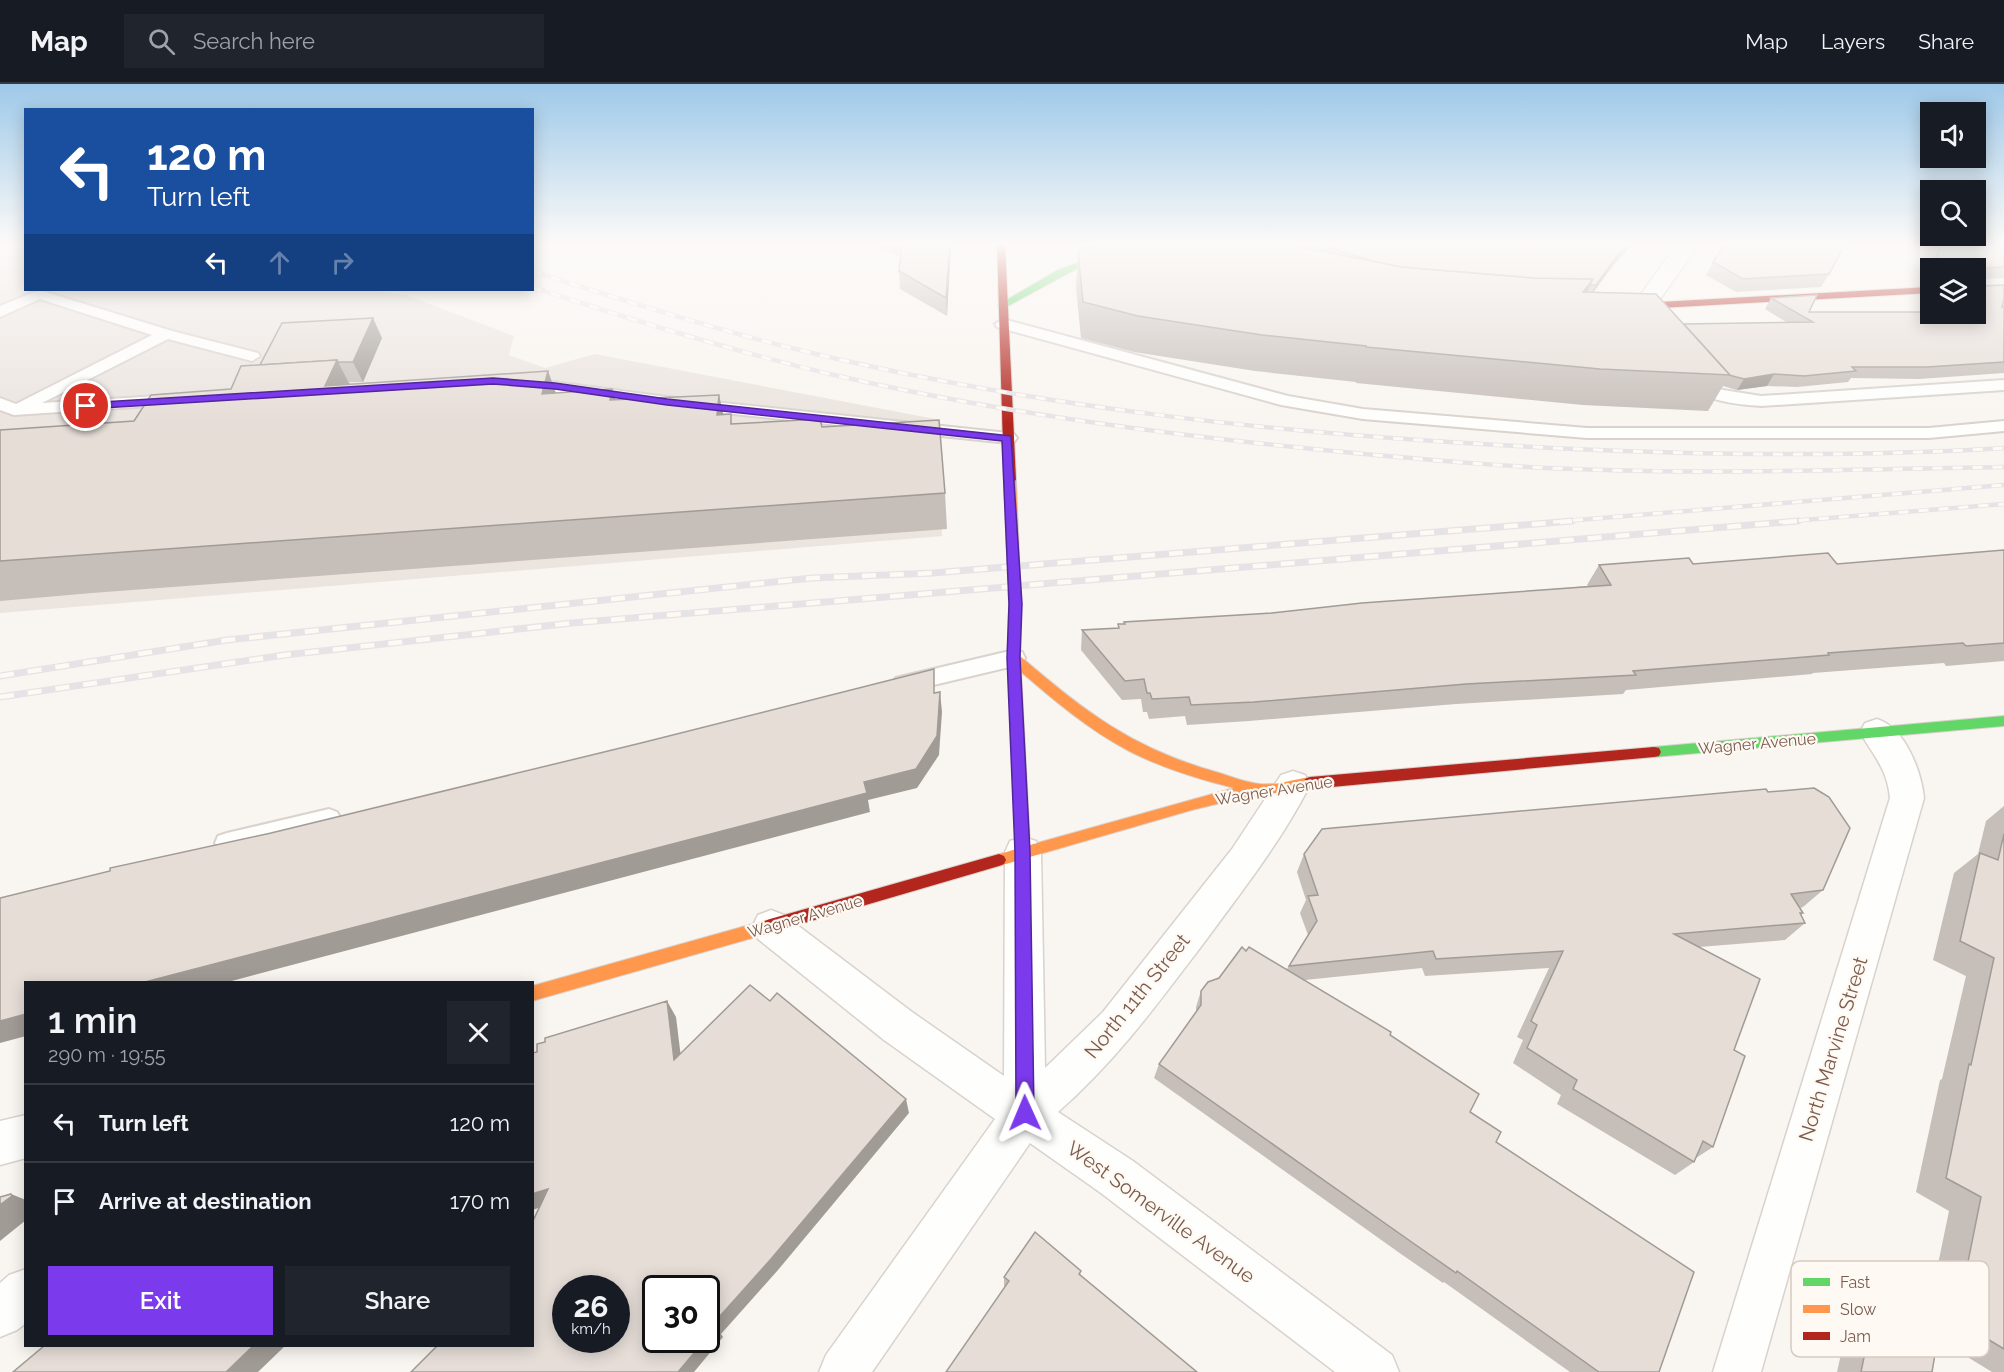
<!DOCTYPE html>
<meta charset="utf-8">
<style>
body{margin:0;font-family:Raleway,sans-serif;background:#20242c;color:#f1f3f6;height:100vh;display:flex;flex-direction:column;font-size:22px;white-space:nowrap}
*{box-sizing:border-box;margin:0}
p{font-size:20px;color:#9ea1a6}
.icon{flex:none;width:33px;height:33px;fill:none;stroke:currentColor;stroke-width:2;stroke-linecap:round;stroke-linejoin:round}
.map{position:relative;flex:1;overflow:hidden}
.sheet{position:absolute;left:24px;top:897px;width:510px;height:366px;display:flex;flex-direction:column;background:#171b24;border-radius:0px;box-shadow:0 3px 15px #0003}
.sheet>*{flex:none}
.top-card{position:absolute;left:24px;top:24px;width:510px;height:183px;border-radius:0px;box-shadow:0 3px 15px #0003;background:#1a4fa0;color:#fff;overflow:hidden}
.controls{position:absolute;left:1920px;top:18px;display:grid;gap:12px}
.controls a{display:grid;place-items:center;width:66px;height:66px;border-radius:0px;background:#171b24;box-shadow:0 3px 15px #0003;font-size:30px}
.speed{position:absolute;left:552px;top:1191px;display:flex;gap:12px;font-size:30px;font-weight:700;text-align:center}
.speed>*{display:grid;place-content:center;width:78px;height:78px;border-radius:50%;background:#171b24;box-shadow:0 3px 15px #0003;line-height:1}
.speed small{font-size:15px;font-weight:400}
.speed .limit{border:3px solid #111;border-radius:9px;background:#fff;color:#111}
.pin{position:absolute;display:grid;place-items:center;width:51px;height:51px;color:#fff;margin:-26px;border:3px solid #fff;border-radius:50%;box-shadow:0 2px 6px #0007}
.me{position:absolute;width:66px;margin:-33px;rotate:359deg;stroke-linejoin:round;filter:drop-shadow(0 0 4px #0008)}
.turn{display:flex;align-items:center;gap:21px;height:126px;padding:0 24px;font-size:27px}
.turn .icon{width:78px;height:78px;stroke-width:2.5}
.turn b{display:block;font-size:42px;line-height:51px}
.lanes{display:flex;align-items:center;height:57px;padding:0 24px;background:#0003;justify-content:center;gap:30px;direction:ltr}
.lanes .off{opacity:.35}
.round{display:grid;place-items:center;flex:none;width:63px;height:63px;border-radius:0px;background:#20242c}
.head{display:flex;align-items:center;justify-content:space-between;height:102px;padding:0 24px}
h1{font-size:36px;font-weight:600;line-height:45px}
.button{display:flex;gap:12px;margin-top:auto;padding:12px 24px}
.button a{flex:1;height:69px;border-radius:0px;background:#7c3aed;color:#fff;font-size:24px;font-weight:600;line-height:69px;text-align:center}
.button a+a{background:#20242c;color:#f1f3f6}
ul{padding:0;list-style:none}
li{display:flex;align-items:center;gap:18px;height:78px;padding:0 24px;border-top:2px solid #363941}
li div{flex:1}
li b{display:block;font-size:22px}
li em{font-style:normal}
header{display:flex;align-items:center;gap:36px;box-sizing:border-box;height:84px;padding:0 30px;background:#171b24;border-bottom:2px solid #363941}
header strong{font-size:28px}
nav{display:flex;gap:33px;margin-inline-start:auto;font-size:21px}
.search{width:420px;height:54px;background:#20242c;display:flex;align-items:center;gap:15px;box-sizing:border-box;padding:0 21px;border-radius:0px;color:#9ea1a6;font-size:22px}
.map>svg:first-child{display:block}
</style>
<header>
<strong>Map</strong>
<div class="search"><svg class="icon" aria-label="search" viewBox="0 0 24 24"><circle cx="10" cy="10" r="6"/><path d="M15 15l6 6"/></svg>Search here</div>
<nav><a>Map</a><a>Layers</a><a>Share</a></nav>
</header>
<div class="map">
<svg width="2004" height="1288" viewBox="0 0 2004 1288">
<rect width="100%" height="100%" fill="#f9f5f0"/>
<!-- industrial -->
<polygon fill="#ebe4df" points="6,160 25,160 26,206 369,206 406,211 514,252 509,271 545,284 595,270 935,335 942,452 0,529 0,162"/>
<g fill="none" stroke-linecap="round" stroke-linejoin="round">
<defs>
<g id="lane">
<polygon points="39,206 172,247 258,269 260,272 252,277 168,255 42,319 176,311 182,312 185,316 182,320 14,331 0,326 0,314 16,320 152,251 40,215 0,233 0,222"/>
<polygon points="1003,235 1288,312 1363,325 1587,344 1929,344 2004,337 2004,347 1929,354 1587,354 1363,335 1281,321 997,243 995,240"/>
<path d="M1694 290 1723 306 1761 312 2004 296V306L1761 322C1735 320 1702 318 1686 295Z"/>
<polygon points="523,294 667,313 1008,349 1014,350 1017,354 1014,358 1008,359 667,323 517,303 515,299"/>
<polygon points="1014,566 1022,568 1025,574 1022,580 904,608 896,606 893,600 896,594 904,592"/>
<polygon points="329,725 337,728 341,735 337,742 329,745 227,769 218,766 215,759 218,752 227,749"/>
</g>
<g id="street">
<polygon points="1677,160 1699,160 1651,228 1643,230 1635,228 1632,223"/>
<path d="M1877 635C1905 644 1921 686 1924 714L1761 1288H1713L1890 714C1887 684 1874 673 1860 648L1865 639Z"/>
<path d="M1293 687 1305 691 1310 701C1282 756 1243 806 1206 856 1158 919 1118 975 1058 1028L1133 1077 1392 1271 1399 1288H1335L1101 1109 1030 1059 872 1288H819L826 1271 995 1035 884 956 758 855 752 843 758 831 771 826 784 831 912 928 1004 992 1005 768 1010 757 1023 753 1036 757 1041 768 1045 984 1103 928 1232 765 1281 691Z"/>
<polygon points="26,1031 26,1074 0,1081 0,1037"/>
<polygon points="26,1185 26,1239 17,1246 0,1253 0,1199 9,1191"/>
</g>
<g id="fast">
<polygon points="1121,166 1125,169 1124,171 1076,185 1006,223 998,221 1056,187 1084,176"/>
<polygon points="2004,632 2004,642 1654,673 1649,672 1647,668 1649,664 1654,663"/>
</g>
<g id="slow">
<path d="M1010 393 1016 396 1021 520 1020 572C1085 628 1132 664 1216 688 1230 692 1247 699 1260 700 1275 702 1295 695 1310 693L1315 695 1317 699 1315 703 1237 715 1192 726 999 782 994 780 992 776 994 772 1016 765 1008 574 1009 520 1004 396ZM1021 588C1055 617 1089 646 1129 667 1162 684 1198 695 1234 704L1030 761Z"/>
<polygon points="770,835 775,837 778,842 775,847 770,849 532,917 532,902"/>
</g>
<g id="jam">
<polygon points="997,160 1005,160 1016,396 1010,399 1004,396"/>
<polygon points="1930,203 1930,209 1624,226 1619,223 1624,220"/>
<polygon points="1654,663 1659,664 1661,668 1659,672 1654,673 1310,705 1305,703 1303,699 1305,695 1310,693"/>
<polygon points="999,770 1004,772 1006,776 1004,780 999,782 770,849 765,847 762,842 765,837 770,835"/>
</g>
</defs>
<!-- lane casing -->
<use href="#lane" stroke="#d9d2cd" stroke-width="4"/>
<!-- street casing -->
<use href="#street" stroke="#d9d2cd" stroke-width="3"/>
<!-- fast casing -->
<use href="#fast" stroke="#d9d1cb" stroke-width="2"/>
<!-- slow casing -->
<use href="#slow" stroke="#d9d1cb" stroke-width="2"/>
<!-- jam casing -->
<use href="#jam" stroke="#d9d1cb" stroke-width="2"/>
<!-- lane -->
<use href="#lane" fill="#fefefd" fill-rule="evenodd"/>
<!-- street -->
<use href="#street" fill="#fefefd" fill-rule="evenodd"/>
<!-- fast -->
<use href="#fast" fill="#63d668" fill-rule="evenodd"/>
<!-- slow -->
<use href="#slow" fill="#ff974d" fill-rule="evenodd"/>
<!-- jam -->
<use href="#jam" fill="#b3261e" fill-rule="evenodd"/>
<defs>
<g id="rail-far1">
<path d="M532 187C615 214 698 240 783 262 1023 322 1271 349 1517 362 1680 371 1842 374 2004 364"/>
<path d="M532 203C632 236 732 267 834 291 995 328 1159 350 1323 366 1417 375 1512 384 1607 386 1739 390 1872 385 2004 383"/>
<polyline points="1553,438 2004,401"/>
<polyline points="1779,438 2004,420"/>
</g>
<g id="rail">
<polyline points="0,592 227,556 812,494 933,489 1572,437"/>
<polyline points="0,613 285,571 572,539 1798,437"/>
</g>
</defs>
<!-- rail-far1 casing -->
<use href="#rail-far1" stroke="#e6e3e7" stroke-width="4.5"/>
<!-- rail casing -->
<use href="#rail" stroke="#e6e3e7" stroke-width="7"/>
<!-- rail-far1 -->
<use href="#rail-far1" stroke="#fff9f3" stroke-width="3" stroke-dasharray="10" stroke-linecap="butt"/>
<!-- rail -->
<use href="#rail" stroke="#fff9f3" stroke-width="4.5" stroke-dasharray="14" stroke-linecap="butt"/>
</g>
<!-- wall -->
<g fill="#c6beb9">
<polygon points="879,160 951,160 947,232 900,205 899,187 901,173 879,165"/>
<polygon points="1303,160 1633,160 1614,180 1593,209 1684,240 1788,239 1765,225 1771,214 1809,228 1976,230 1976,184 1930,184 1930,197 1924,197 1940,160 2004,160 2004,194 1982,195 1983,202 2002,223 2004,222 2004,289 1919,295 1851,294 1848,298 1797,303 1767,302 1737,306 1723,302 1708,327 1583,321 1356,299 1356,298 1255,287 1134,268 1081,254 1076,204 1078,168 1302,163"/>
<polygon points="1713,178 1829,190 1821,203 1736,208 1706,191"/>
<polygon points="382,254 363,298 349,298 350,300 548,287 556,309 612,305 616,316 719,311 723,331 733,340 822,343 945,409 947,445 92,509 0,517 0,346 134,337 231,305 260,281"/>
<polygon points="2004,466 2004,577 1946,582 1944,579 1813,589 1812,590 1626,606 1623,610 1456,620 1249,637 1187,641 1185,632 1149,635 1147,628 1143,628 1141,615 1122,616 1081,566 1082,546 1118,544 1118,540 1124,540 1124,538 1272,529 1588,502 1587,501 1599,481 1837,480"/>
<polygon points="2004,722 2004,1288 1992,1288 1938,1255 1932,1288 1837,1288 1852,1220 1877,1210 1917,1234 1924,1199 1935,1195 1949,1127 1916,1108 1940,996 1942,995 1966,892 1933,876 1954,789 1978,770 1986,737"/>
<polygon points="1304,770 1823,806 1803,823 1800,824 1803,829 1801,831 1805,839 1785,856 1699,863 1734,966 1713,1063 1696,1074 1694,1078 1675,1091 1557,1020 1561,1011 1513,979 1523,956 1517,953 1549,884 1425,892 1422,884 1305,896 1390,951 1470,1028 1496,1058 1659,1288 1570,1288 1444,1198 1443,1199 1401,1170 1154,994 1159,980 1196,928 1196,923 1201,907 1219,894 1246,867 1287,885 1308,851 1300,829 1306,816 1297,788"/>
<polygon points="1081,1187 1080,1191 1004,1203 1004,1193"/>
</g>
<!-- shaded-wall -->
<g fill="#a19b96">
<polygon points="950,160 951,160 947,232 946,214"/>
<polygon points="1628,160 1633,160 1614,180 1590,212 1596,201 1619,169"/>
<polygon points="1593,195 1577,231 1583,208"/>
<polygon points="373,234 382,254 363,298 353,278"/>
<polygon points="337,276 356,313 325,302"/>
<polygon points="548,287 561,324 542,310"/>
<polygon points="1774,290 1767,302 1737,306 1744,295"/>
<polygon points="612,305 624,341 610,316"/>
<polygon points="719,311 727,347 717,331"/>
<polygon points="940,608 942,628 939,671 917,704 868,716 870,728 228,898 145,898 864,698"/>
<polygon points="667,917 676,933 683,990 674,976"/>
<polygon points="26,930 26,952 0,959 0,937"/>
<polygon points="906,1015 909,1029 778,1186 721,1250 723,1253 694,1288 678,1288 705,1256 706,1256 712,1241"/>
<polygon points="548,1105 561,1117 532,1126 532,1110"/>
<polygon points="11,1110 26,1116 26,1136 0,1157 0,1121"/>
<polygon points="253,1262 285,1262 258,1288 226,1288"/>
</g>
<!-- building -->
<g fill="#e6ddd7" stroke="#a19b96" stroke-width="1.5" fill-rule="evenodd">
<polygon points="902,160 950,160 946,214 899,187"/>
<polygon points="1095,160 1285,160 1402,183 1534,194 1593,195 1583,208 1656,210 1730,291 1600,285 1366,263 1366,262 1262,251 1138,232 1083,218 1078,168"/>
<polygon points="1320,160 1628,160 1619,169 1596,201 1590,201 1593,195 1534,194 1402,183 1369,176"/>
<polygon points="1725,160 1845,160 1829,190 1743,195 1713,178"/>
<polygon points="1942,160 2004,160 2004,183 1984,184 1982,186 1983,202 2004,201 2004,215 2002,223 2004,222 2004,278 1927,283 1852,283 1856,287 1804,292 1774,290 1744,295 1729,291 1730,291 1684,240 1813,238 1771,214 1817,211 1809,228 1930,228 1930,230 1976,230 1976,228 1982,228 1976,223 1976,184 1932,184"/>
<polygon points="373,234 353,278 338,278 337,276 260,281 282,239"/>
<polygon points="337,276 325,302 548,287 542,310 612,305 610,316 719,311 717,331 731,330 731,340 820,335 822,343 939,336 945,409 0,477 0,346 134,337 151,311 231,305 241,282"/>
<polygon points="2004,466 2004,559 1966,562 1963,559 1828,569 1829,571 1633,587 1636,591 1466,600 1254,618 1191,621 1189,613 1152,615 1150,609 1147,609 1144,595 1125,597 1082,546 1119,544 1118,540 1125,540 1124,538 1272,529 1362,519 1611,501 1599,481 1689,474 1693,480 1828,469 1837,480"/>
<polygon points="934,585 934,609 940,608 937,652 916,685 864,698 867,709 145,898 26,898 26,930 0,937 0,814 110,787 110,784 271,749 641,659"/>
<polygon points="1814,704 1829,713 1850,744 1823,806 1791,810 1803,829 1800,829 1805,839 1674,850 1760,895 1734,966 1745,972 1713,1063 1703,1057 1694,1078 1573,1005 1577,996 1527,964 1537,941 1531,937 1563,867 1436,875 1433,867 1289,882 1317,837 1308,812 1318,811 1304,770 1322,745 1766,705 1768,708"/>
<polygon points="2004,750 2004,1265 1948,1231 1956,1188 1965,1193 1981,1113 1946,1094 1969,980 1971,981 1994,874 1960,857 1980,769 1998,776"/>
<polygon points="1242,863 1246,867 1249,863 1391,948 1390,951 1479,1010 1470,1028 1501,1048 1496,1058 1694,1188 1659,1288 1599,1288 1457,1187 1456,1189 1413,1159 1159,980 1201,921 1201,907 1208,898 1219,894"/>
<path d="M750 901 770 917 777 909 906 1015 771 1175 712 1241 715 1244 706 1254V1204H656V1256H705L678 1288H411L437 1262H532V1139L548 1105 532 1110V969L537 968V960L545 958V954L667 917 674 976ZM566 1204H616V1256H566Z"/>
<polygon points="11,1110 12,1112 0,1121 0,1113"/>
<polygon points="1035,1148 1081,1187 1079,1190 1197,1288 946,1288 1009,1197 1004,1193"/>
<polygon points="1877,1210 1939,1247 1932,1288 1861,1288"/>
<polygon points="44,1262 253,1262 226,1288 13,1288"/>
</g>
<!-- sky -->
<linearGradient id="sky" x2="0" y2="1"><stop stop-color="#9ec9e9"/><stop offset="0.47" stop-color="#fcfaf8"/><stop offset="1" stop-color="#fcfaf8" stop-opacity="0"/></linearGradient>
<rect width="2004" height="340" fill="url(#sky)"/>
<!-- route -->
<polygon fill="#7c3aed" stroke="#51269a" stroke-width="1.5" points="493,294 555,299 667,315 1011,352 1022,520 1020,574 1030,768 1034,1029 1031,1035 1025,1038 1019,1035 1016,1029 1015,768 1007,574 1009,520 1002,357 667,321 555,305 493,300 86,325 81,322 86,319"/>
<g text-anchor="middle" stroke-width="4.5" stroke-linejoin="round" paint-order="stroke">
<!-- street labels -->
<g font-size="16" fill="#795b4d" stroke="#fff9f3">
<text transform="translate(1757 659) rotate(-5)" y="6">Wagner Avenue</text>
<text transform="translate(1274 706) rotate(-9)" y="6">Wagner Avenue</text>
<text transform="translate(805 832) rotate(-16)" y="6">Wagner Avenue</text>
</g>
<!-- near-street labels -->
<g font-size="20" fill="#795b4d" stroke="#fff9f3">
<text transform="translate(1137 912) rotate(-51)" y="7">North 11th Street</text>
<text transform="translate(1833 965) rotate(-73)" y="7">North Marvine Street</text>
<text transform="translate(1161 1128) rotate(36)" y="7">West Somerville Avenue</text>
</g>
</g>
<!-- legend -->
<rect x="1791" y="1177" width="198" height="96" rx="9" fill="#fff9f3" stroke="#d7cac1" stroke-width="1.5"/>
<rect x="1803" y="1194" width="27" height="8" fill="#63d668"/>
<rect x="1803" y="1221" width="27" height="8" fill="#ff974d"/>
<rect x="1803" y="1248" width="27" height="8" fill="#b3261e"/>
<g font-size="16" fill="#795b4d">
<text x="1840" y="1204">Fast</text>
<text x="1840" y="1231">Slow</text>
<text x="1840" y="1258">Jam</text>
</g>
</svg>
<div class="controls">
<a><svg class="icon" aria-label="sound" viewBox="0 0 24 24"><path d="M4 9h4l5-4v14l-5-4H4zM17 9q2 3 0 6"/></svg></a>
<a><svg class="icon" aria-label="search" viewBox="0 0 24 24"><circle cx="10" cy="10" r="6"/><path d="M15 15l6 6"/></svg></a>
<a><svg class="icon" aria-label="layers" viewBox="0 0 24 24"><path d="M12 4l9 5-9 5-9-5zM3 14l9 5 9-5"/></svg></a>
</div>
<div class="speed"><div>26<small>km/h</small></div><div class="limit">30</div></div>
<div class="pin" style="left:86px;top:322px;background:#d93025"><svg class="icon" aria-label="arrive" viewBox="0 0 24 24"><path d="M6 21V4h12l-3 4 3 4H6"/></svg></div>
<svg class="me" style="left:1025px;top:1029px" viewBox="-20 -20 40 40"><path d="M0-17L14 15 0 8-14 15z" fill="#7c3aed" stroke="#fff" stroke-width="4"/></svg>
<div class="top-card">
<div class="turn"><svg class="icon" aria-label="left" viewBox="0 0 24 24"><path d="M17 20v-9H6M10 6l-5 5 5 5"/></svg><div><b>120 m</b>Turn left</div></div>
<div class="lanes"><svg class="icon" aria-label="left" viewBox="0 0 24 24"><path d="M17 20v-9H6M10 6l-5 5 5 5"/></svg><svg class="icon off" aria-label="ahead" viewBox="0 0 24 24"><path d="M12 20V5M6 11l6-6 6 6"/></svg><svg class="icon off" aria-label="right" viewBox="0 0 24 24"><path d="M7 20v-9h11M14 6l5 5-5 5"/></svg></div>
</div>
<section class="sheet">
<div class="head"><div><h1>1 min</h1><p>290 m · 19:55</p></div><a class="round"><svg class="icon" aria-label="close" viewBox="0 0 24 24"><path d="M6 6l12 12M18 6L6 18"/></svg></a></div>
<ul>
<li><svg class="icon" aria-label="left" viewBox="0 0 24 24"><path d="M17 20v-9H6M10 6l-5 5 5 5"/></svg><div><b>Turn left</b></div><em>120 m</em></li>
<li><svg class="icon" aria-label="arrive" viewBox="0 0 24 24"><path d="M6 21V4h12l-3 4 3 4H6"/></svg><div><b>Arrive at destination</b></div><em>170 m</em></li>
</ul>
<div class="button"><a>Exit</a><a>Share</a></div>
</section>
</div>
